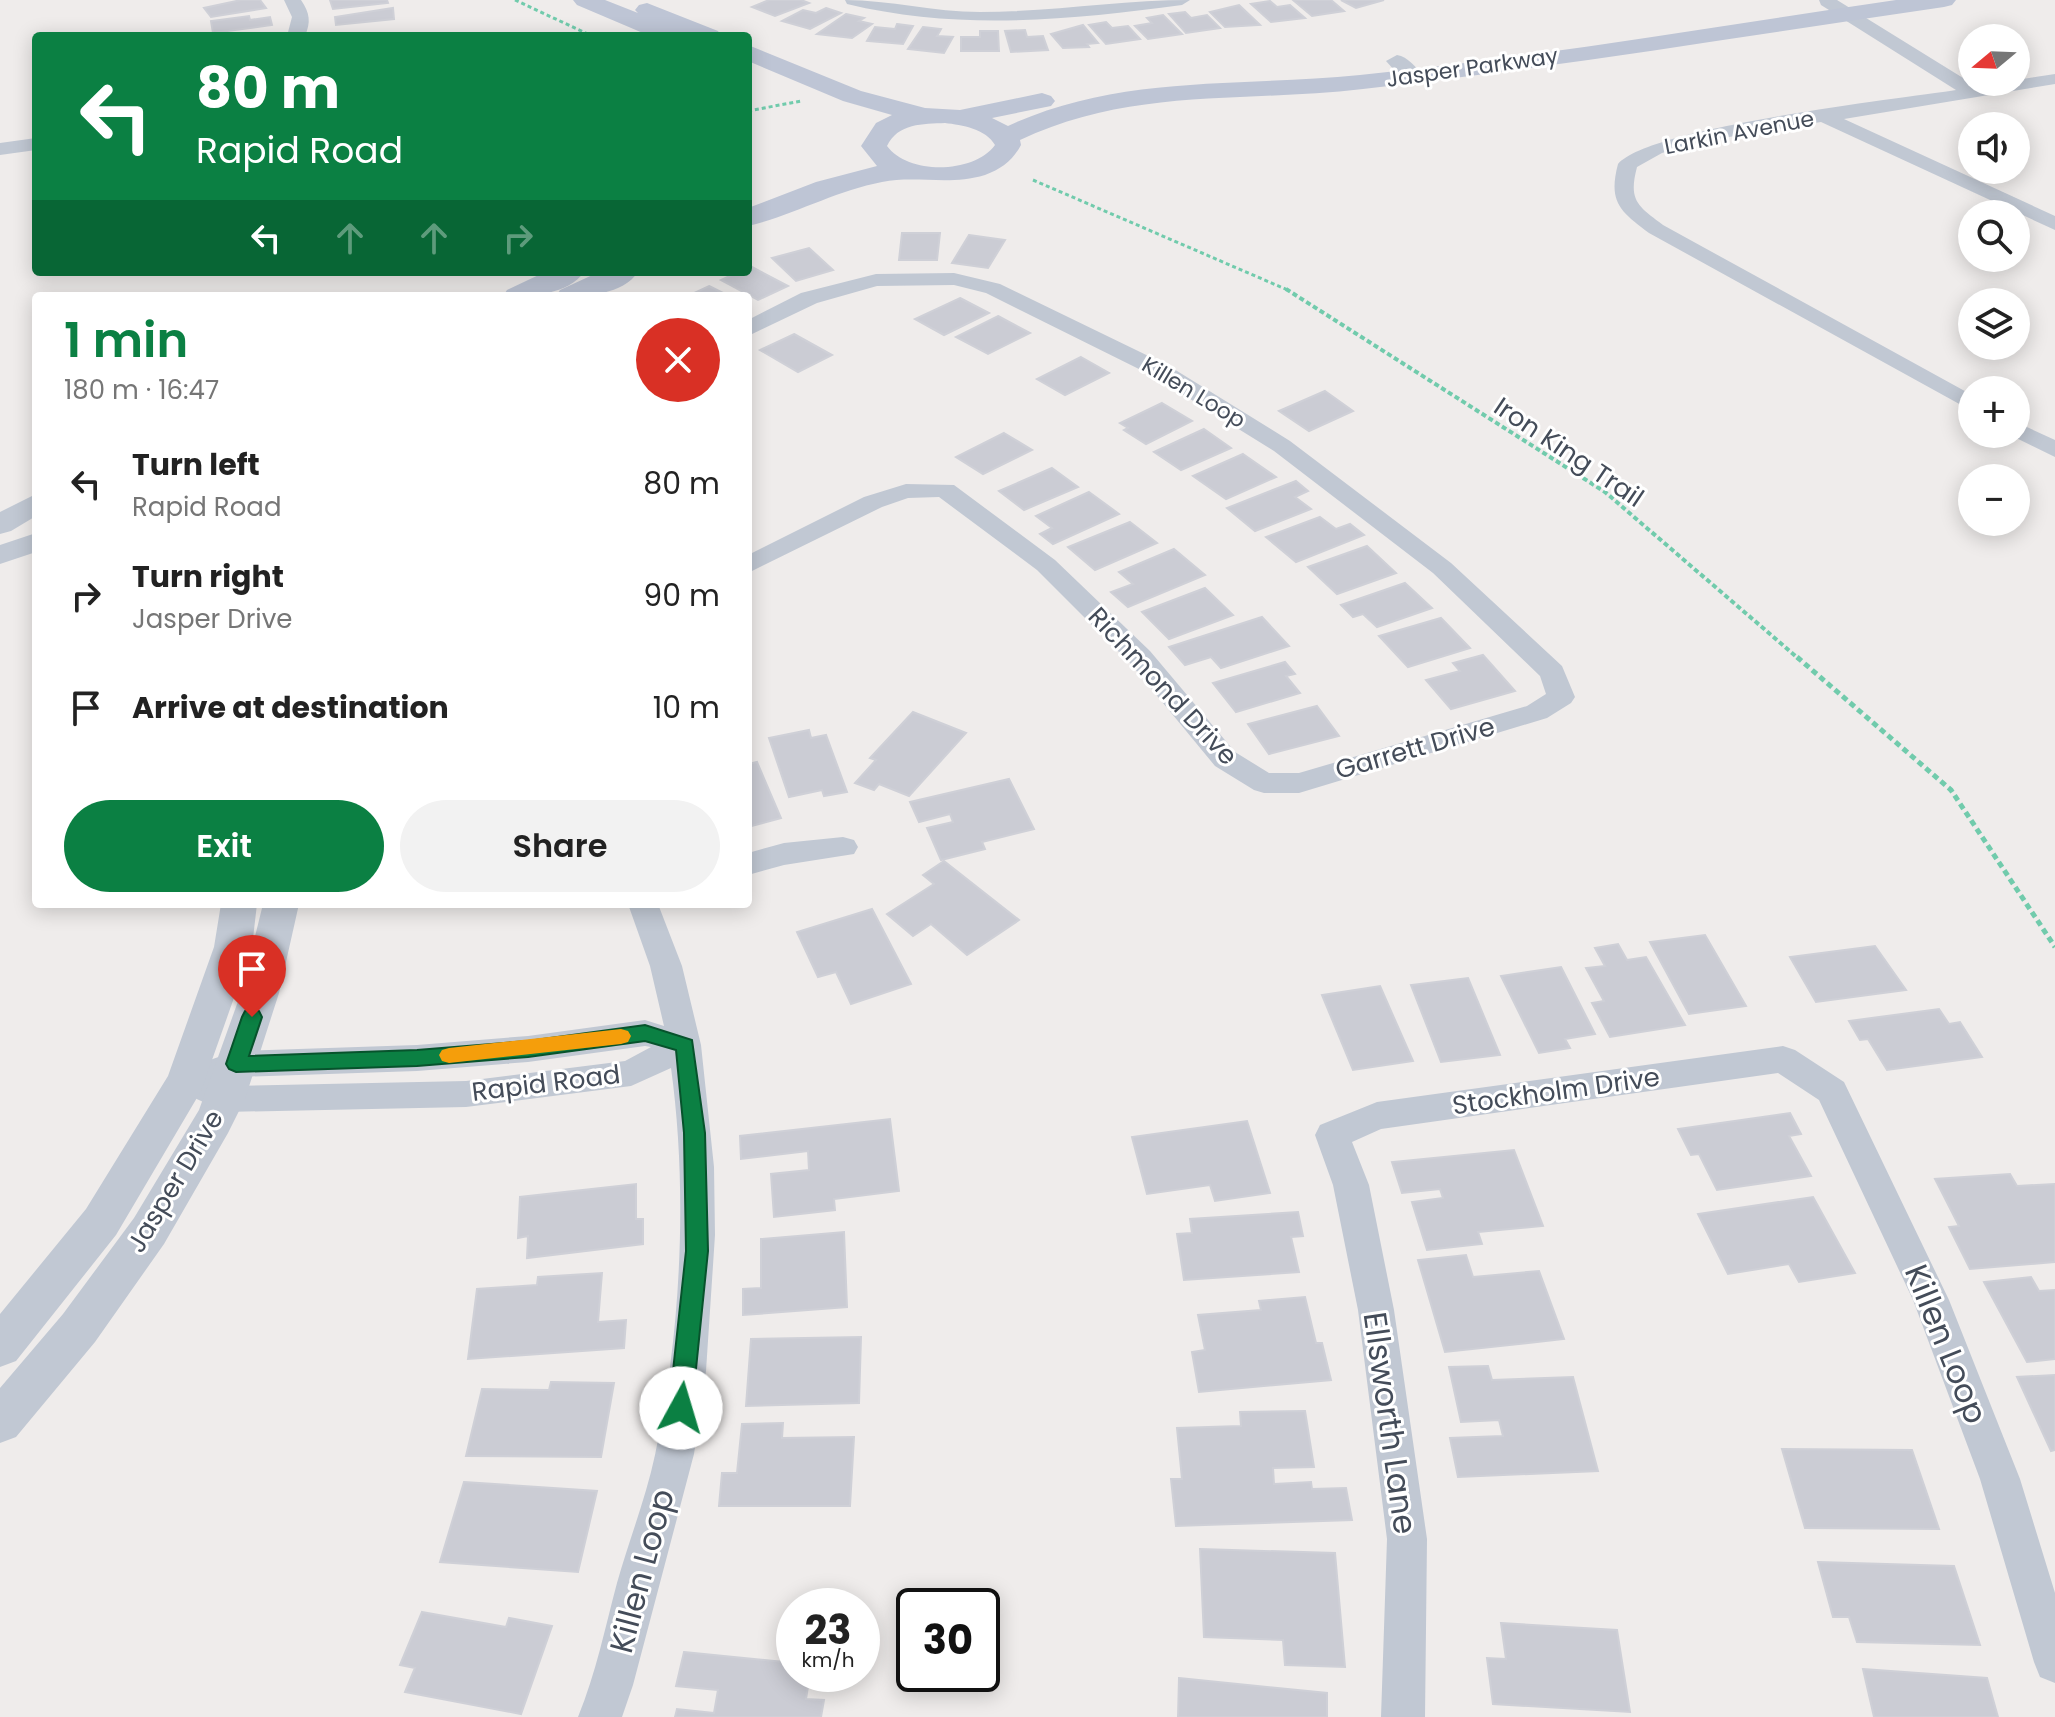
<!DOCTYPE html>
<meta charset="utf-8">
<style>
body{margin:0;font-family:Poppins,sans-serif;background:#f2f2f2;color:#222;height:100vh;display:flex;flex-direction:column;font-size:30px;white-space:nowrap}
*{box-sizing:border-box;margin:0}
p{font-size:26px;color:#767676}
.icon{flex:none;width:44px;height:44px;fill:none;stroke:currentColor;stroke-width:2;stroke-linecap:round;stroke-linejoin:round}
.map{position:relative;flex:1;overflow:hidden}
.sheet{position:absolute;left:32px;top:292px;width:720px;height:616px;display:flex;flex-direction:column;background:#fff;border-radius:8px;box-shadow:0 4px 20px #0003}
.sheet>*{flex:none}
.guide{position:absolute;left:32px;top:32px;width:720px;height:244px;border-radius:8px;box-shadow:0 4px 20px #0003;background:#0b8043;color:#fff;overflow:hidden}
.needle{width:52px;rotate:251deg}
.buttons{position:absolute;left:1958px;top:24px;display:grid;gap:16px}
.buttons a{display:grid;place-items:center;width:72px;height:72px;border-radius:50%;background:#fff;box-shadow:0 4px 20px #0003;font-size:40px}
.speed{position:absolute;left:776px;top:1588px;display:flex;gap:16px;font-size:40px;font-weight:700;text-align:center}
.speed>*{display:grid;place-content:center;width:104px;height:104px;border-radius:50%;background:#fff;box-shadow:0 4px 20px #0003;line-height:1}
.speed small{font-size:20px;font-weight:400}
.speed .limit{border:4px solid #111;border-radius:12px;background:#fff;color:#111}
.pin{position:absolute;display:grid;place-items:center;width:68px;height:68px;color:#fff;margin:-82px -34px;border-radius:50% 50% 50% 0;rotate:-45deg;box-shadow:0 0 8px #0007}
.pin .icon{rotate:45deg}
.me{position:absolute;width:88px;margin:-44px;rotate:6deg;stroke-linejoin:round;filter:drop-shadow(0 0 6px #0008)}
.turn{display:flex;align-items:center;gap:28px;height:168px;padding:0 32px;font-size:36px}
.turn .icon{width:104px;height:104px;stroke-width:2.5}
.turn b{display:block;font-size:56px;line-height:68px}
.lanes{display:flex;align-items:center;height:76px;padding:0 32px;background:#0003;justify-content:center;gap:40px;direction:ltr}
.lanes .off{opacity:.35}
.round{display:grid;place-items:center;flex:none;width:84px;height:84px;border-radius:42px;background:#f2f2f2}
.head{display:flex;align-items:center;justify-content:space-between;height:136px;padding:0 32px}
h1{font-size:48px;font-weight:600;line-height:60px;color:#0b8043}
.action{display:flex;gap:16px;margin-top:auto;padding:16px 32px}
.action a{flex:1;height:92px;border-radius:48px;background:#0b8043;color:#fff;font-size:32px;font-weight:600;line-height:92px;text-align:center}
.action a+a{background:#f2f2f2;color:#222}
ul{padding:0;list-style:none}
li{display:flex;align-items:center;gap:24px;height:112px;padding:0 32px}
li div{flex:1}
li b{display:block;font-size:30px}
li em{font-style:normal}
.map>svg:first-child{display:block}
</style>
<div class="map">
<svg width="2055" height="1717" viewBox="0 0 2055 1717">
<rect width="100%" height="100%" fill="#efeceb"/>
<!-- building -->
<g fill="#cbccd4" stroke="#cfd0d7" stroke-width="2">
<polygon points="241,0 260,0 266,8 211,17 204,8"/>
<polygon points="330,0 387,0 388,3 333,9"/>
<polygon points="769,0 801,0 809,3 775,16 752,7"/>
<polygon points="1293,0 1331,0 1344,11 1312,16"/>
<polygon points="1341,0 1384,0 1356,8"/>
<polygon points="1270,1 1277,7 1290,5 1305,18 1271,22 1251,4"/>
<polygon points="1239,5 1260,25 1225,27 1210,12"/>
<polygon points="393,8 394,19 336,25 335,17"/>
<polygon points="826,8 841,13 810,29 782,21 803,10 816,13"/>
<polygon points="1185,12 1191,18 1207,15 1220,28 1186,33 1169,14"/>
<polygon points="846,14 864,18 859,21 872,24 852,38 817,34"/>
<polygon points="1163,15 1182,34 1148,39 1135,26 1152,23 1147,18"/>
<polygon points="249,16 250,20 270,17 272,25 213,33 211,21"/>
<polygon points="1106,22 1112,28 1128,26 1140,39 1106,44 1089,25"/>
<polygon points="897,24 913,26 903,44 867,41 875,27 895,29"/>
<polygon points="1083,25 1098,43 1087,44 1089,47 1063,48 1051,34"/>
<polygon points="923,27 941,29 937,36 953,37 944,53 908,49"/>
<polygon points="1025,30 1027,37 1043,36 1048,50 1011,52 1005,31"/>
<polygon points="980,31 998,31 999,51 961,51 961,37 980,37"/>
<polygon points="902,233 940,233 937,260 899,260"/>
<polygon points="969,235 1005,240 988,268 952,263"/>
<polygon points="809,248 833,270 796,281 772,258"/>
<polygon points="750,266 788,286 758,300 721,280 738,272 748,272"/>
<polygon points="709,286 729,296 688,296"/>
<polygon points="960,298 989,313 944,335 915,319"/>
<polygon points="998,316 1030,333 988,354 956,337"/>
<polygon points="794,334 832,355 798,372 760,350"/>
<polygon points="1081,357 1109,373 1065,395 1037,379"/>
<polygon points="1325,391 1353,411 1309,431 1279,411"/>
<polygon points="1162,403 1192,421 1146,444 1124,430 1128,428 1120,423"/>
<polygon points="1204,429 1231,448 1181,470 1154,452"/>
<polygon points="1004,433 1032,450 983,474 956,457"/>
<polygon points="1243,454 1276,477 1226,499 1193,476"/>
<polygon points="1052,468 1078,487 1024,510 999,491"/>
<polygon points="1296,481 1308,491 1295,497 1311,509 1255,531 1227,508"/>
<polygon points="1089,492 1119,514 1053,544 1040,534 1052,528 1036,516"/>
<polygon points="1320,517 1336,529 1350,524 1364,535 1296,562 1266,537"/>
<polygon points="1130,522 1157,543 1095,570 1068,547"/>
<polygon points="1367,546 1396,573 1337,594 1308,567"/>
<polygon points="1174,549 1205,575 1128,607 1111,592 1133,584 1119,572"/>
<polygon points="1405,583 1432,608 1377,627 1363,614 1353,617 1341,605"/>
<polygon points="1205,588 1233,615 1169,639 1142,612"/>
<polygon points="1262,617 1289,646 1221,668 1211,657 1185,665 1169,647"/>
<polygon points="1441,618 1470,648 1408,667 1379,636"/>
<polygon points="1483,655 1515,691 1451,709 1426,680 1460,671 1453,663"/>
<polygon points="1285,662 1295,674 1286,676 1300,693 1236,712 1213,683"/>
<polygon points="1317,706 1339,736 1269,754 1248,724"/>
<polygon points="913,712 966,733 909,796 879,784 874,790 855,783 876,760 870,758"/>
<polygon points="809,730 811,738 826,735 847,792 824,796 822,790 789,797 769,738"/>
<polygon points="757,762 781,818 748,827 748,764"/>
<polygon points="1009,779 1034,829 982,842 985,849 941,860 927,828 953,822 950,814 919,822 910,802"/>
<polygon points="944,861 1019,920 967,955 931,924 913,936 887,914 934,884 923,875"/>
<polygon points="872,909 911,984 851,1004 836,972 818,977 797,932"/>
<polygon points="1705,935 1746,1006 1689,1014 1650,942"/>
<polygon points="1618,944 1627,960 1646,957 1685,1025 1610,1037 1592,1003 1604,1001 1586,968 1605,966 1595,948"/>
<polygon points="1875,946 1906,990 1816,1002 1790,957"/>
<polygon points="1561,967 1595,1034 1565,1039 1570,1048 1539,1053 1501,976"/>
<polygon points="1468,978 1500,1055 1441,1062 1411,985"/>
<polygon points="1380,986 1413,1061 1353,1070 1322,995"/>
<polygon points="1939,1009 1949,1024 1960,1022 1982,1057 1887,1070 1868,1039 1860,1040 1849,1021"/>
<polygon points="1790,1113 1801,1134 1789,1136 1811,1176 1717,1190 1699,1154 1691,1155 1678,1129"/>
<polygon points="890,1119 899,1191 834,1199 835,1210 774,1217 771,1174 809,1170 808,1151 741,1159 740,1136"/>
<polygon points="1247,1121 1270,1193 1215,1201 1210,1185 1147,1194 1132,1137"/>
<polygon points="1514,1150 1543,1226 1478,1232 1482,1244 1427,1250 1412,1202 1443,1198 1440,1189 1402,1193 1392,1162"/>
<polygon points="2010,1174 2017,1186 2055,1184 2055,1262 1970,1269 1949,1227 1959,1226 1935,1179"/>
<polygon points="636,1184 636,1219 643,1219 643,1244 527,1258 528,1236 518,1238 520,1197"/>
<polygon points="1813,1197 1855,1273 1799,1282 1789,1264 1728,1274 1698,1214"/>
<polygon points="1298,1212 1303,1236 1291,1237 1299,1272 1184,1280 1177,1234 1192,1233 1190,1219"/>
<polygon points="844,1232 847,1307 743,1315 743,1289 761,1288 761,1239"/>
<polygon points="1466,1255 1473,1277 1539,1271 1564,1339 1445,1352 1418,1260"/>
<polygon points="602,1273 598,1322 626,1320 624,1348 468,1359 477,1289 537,1285 538,1277"/>
<polygon points="2031,1277 2039,1291 2055,1290 2055,1359 2027,1362 1984,1282"/>
<polygon points="1305,1297 1316,1343 1322,1343 1331,1380 1199,1392 1192,1352 1205,1350 1198,1315 1261,1310 1259,1301"/>
<polygon points="861,1337 859,1403 746,1406 751,1339"/>
<polygon points="1488,1366 1492,1380 1573,1377 1598,1471 1458,1477 1450,1438 1503,1436 1499,1420 1461,1422 1449,1367"/>
<polygon points="2055,1375 2055,1450 2051,1451 2017,1377"/>
<polygon points="551,1382 614,1383 601,1457 466,1456 482,1389 549,1390"/>
<polygon points="1305,1411 1314,1467 1273,1468 1274,1484 1311,1482 1312,1489 1346,1488 1352,1520 1176,1526 1171,1479 1182,1479 1177,1428 1241,1426 1240,1412"/>
<polygon points="783,1423 782,1438 854,1437 850,1506 719,1506 722,1473 737,1473 742,1424"/>
<polygon points="1782,1449 1912,1450 1939,1529 1805,1528"/>
<polygon points="464,1482 597,1491 578,1572 440,1562"/>
<polygon points="1200,1549 1335,1553 1345,1667 1285,1665 1283,1640 1204,1637"/>
<polygon points="1818,1562 1954,1566 1980,1645 1857,1642 1849,1617 1833,1617"/>
<polygon points="422,1612 506,1627 509,1618 552,1626 521,1714 405,1692 415,1668 400,1665"/>
<polygon points="1501,1623 1617,1630 1630,1712 1493,1704 1487,1658 1506,1659"/>
<polygon points="684,1652 794,1663 794,1674 810,1674 806,1699 824,1700 821,1717 675,1717 677,1709 714,1713 718,1690 676,1686"/>
<polygon points="1863,1669 1987,1678 1998,1717 1874,1717"/>
<polygon points="1179,1678 1327,1693 1327,1717 1178,1717"/>
</g>
<g fill="none" stroke-linecap="round" stroke-linejoin="round">
<!-- path-far2 -->
<g stroke="#71cbac" stroke-width="3" stroke-dasharray="4 3" stroke-linecap="butt">
<polyline points="515,0 592,36"/>
<polyline points="748,111 801,101"/>
<polyline points="1033,180 1290,291"/>
</g>
<!-- path-far1 -->
<polyline stroke="#71cbac" stroke-width="4" stroke-dasharray="5 3" stroke-linecap="butt" points="1286,289 1605,492 1799,659"/>
<!-- path -->
<polyline stroke="#71cbac" stroke-width="5" stroke-dasharray="6 4" stroke-linecap="butt" points="1797,657 1951,790 2055,947"/>
<!-- minor -->
<g fill="#c1c8d3" fill-rule="evenodd">
<path d="M284 0H301C310 13 311 22 305 36H287L292 17Z"/>
<path d="M845 0C890 0 934 12 980 12 1051 12 1120 0 1190 0L1182 5C1069 20 959 31 847 4Z"/>
<path d="M1819 0H1837L1976 86 2055 74V84L1844 119 2055 216V230L1821 122 1698 142 1662 153 1637 167C1628 201 1638 206 1663 225L1972 395V411L1649 233C1620 211 1608 202 1618 164 1649 127 1897 99 1956 90L1821 5Z"/>
<polygon points="36,138 36,150 0,155 0,143"/>
<polygon points="954,273 1000,284 1169,366 1290,441 1451,563 1562,666 1575,697 1571,703 1547,718 1299,793 1264,793 1254,790 1215,766 1130,663 1037,570 939,497 908,498 882,507 748,573 748,555 864,497 906,484 954,485 1055,560 1150,651 1235,752 1269,773 1299,773 1527,706 1546,694 1540,676 1433,573 1274,451 1153,376 986,293 954,285 877,286 817,303 748,336 748,320 801,293 876,274"/>
<polygon points="2016,422 2055,440 2055,457 2008,434 2016,434"/>
<polygon points="843,837 854,840 858,847 854,854 784,865 748,875 748,853 784,843"/>
<path d="M628 904H658L682 966 701 1045 714 1167 715 1235 706 1371 694 1454 633 1685 622 1717H578C596 1673 605 1628 617 1583 629 1540 646 1498 655 1455 681 1333 688 1191 671 1068L631 1086 466 1107 225 1112 175 1089 170 1080 175 1071 187 1067 199 1071 204 1062 236 1051 417 1045 528 1036 645 1020 664 1026 650 966ZM645 1046 651 1047 625 1061 466 1081 229 1086 222 1082 237 1077 417 1071 528 1062Z"/>
<polygon points="1783,1046 1795,1050 1844,1082 1949,1300 2020,1479 2055,1593 2055,1683 2040,1677 2034,1662 1980,1479 1913,1300 1819,1100 1778,1073 1381,1129 1352,1142 1369,1185 1394,1310 1427,1539 1425,1717 1381,1717 1387,1539 1358,1310 1333,1185 1315,1135 1320,1125 1377,1102"/>
</g>
<!-- tertiary -->
<g fill="#c1c8d3" fill-rule="evenodd">
<path d="M1397 55C1408 57 1416 67 1423 76L1420 81H1404L1386 61Z"/>
<polygon points="36,494 36,516 11,531 0,534 0,512"/>
<polygon points="36,533 36,552 0,564 0,545"/>
<polygon points="221,904 257,904 252,947 201,1091 116,1235 16,1361 0,1367 0,1314 86,1209 168,1076 214,947"/>
<polygon points="263,904 299,904 279,993 245,1099 228,1133 164,1244 95,1342 16,1437 0,1443 0,1388 63,1314 134,1218 199,1110 241,993"/>
</g>
<!-- secondary -->
<g fill="#bec5d5" fill-rule="evenodd">
<polygon points="573,0 605,0 638,13 635,10 639,5 647,3 718,31 721,36 688,36 681,33 683,36 650,36 577,5"/>
<path d="M1896 0H1956L1952 5 1944 7C1751 35 1558 67 1363 89 1243 103 1133 87 1020 140L1021 145C1013 160 1002 169 985 175 949 186 916 175 882 182 835 191 794 215 748 226V208L816 182 877 166 861 146 876 123 892 115 843 101 748 61V45L861 91 925 108 960 110 1042 93 1051 96 1055 101 1051 106 992 118 1008 126C1119 74 1241 87 1360 75 1539 57 1717 26 1896 0ZM945 123C962 125 986 129 995 145 974 174 908 175 887 146 898 123 923 124 945 123Z"/>
<path d="M545 272H584C567 296 529 296 503 296L507 290Z"/>
<path d="M599 272H638C621 297 582 296 556 296L560 290Z"/>
</g>
</g>
<!-- route -->
<polygon fill="#0b8043" stroke="#07532c" stroke-width="2" points="252,1009 259,1011 262,1017 249,1056 417,1050 528,1041 645,1025 692,1040 705,1133 708,1251 692,1408 689,1415 681,1418 673,1415 669,1408 686,1251 684,1133 676,1050 645,1041 528,1057 417,1066 236,1072 229,1069 226,1064 242,1017 245,1011"/>
<!-- slow -->
<polygon fill="#f59e0b" points="621,1029 628,1031 631,1036 628,1042 621,1044 449,1063 442,1061 439,1055 442,1050 449,1048"/>
<g text-anchor="middle" stroke-width="6" stroke-linejoin="round" paint-order="stroke">
<!-- far-street labels -->
<g font-size="22" fill="#444c59" stroke="#fff">
<text transform="translate(1472 67) rotate(-8)" y="8">Jasper Parkway</text>
<text transform="translate(1739 132) rotate(-11)" y="8">Larkin Avenue</text>
<text transform="translate(1194 392) rotate(31)" y="8">Killen Loop</text>
</g>
<!-- street labels -->
<g font-size="26" fill="#444c59" stroke="#fff">
<text transform="translate(1569 452) rotate(34)" y="9">Iron King Trail</text>
<text transform="translate(1163 686) rotate(47)" y="9">Richmond Drive</text>
<text transform="translate(1415 748) rotate(-16)" y="9">Garrett Drive</text>
<text transform="translate(546 1083) rotate(-7)" y="9">Rapid Road</text>
<text transform="translate(1556 1091) rotate(-8)" y="9">Stockholm Drive</text>
<text transform="translate(175 1181) rotate(-59)" y="9">Jasper Drive</text>
</g>
<!-- near-street labels -->
<g font-size="32" fill="#444c59" stroke="#fff">
<text transform="translate(1946 1344) rotate(68)" y="11">Killen Loop</text>
<text transform="translate(1390 1423) rotate(82)" y="11">Ellsworth Lane</text>
<text transform="translate(642 1571) rotate(-75)" y="11">Killen Loop</text>
</g>
</g>
</svg>
<div class="buttons">
<a><svg class="needle" viewBox="-14 -14 28 28"><path d="M0-13l5 13h-10z" fill="#e53935"/><path d="M0 13l5-13h-10z" fill="#767676"/></svg></a>
<a><svg class="icon" aria-label="sound" viewBox="0 0 24 24"><path d="M4 9h4l5-4v14l-5-4H4zM17 9q2 3 0 6"/></svg></a>
<a><svg class="icon" aria-label="search" viewBox="0 0 24 24"><circle cx="10" cy="10" r="6"/><path d="M15 15l6 6"/></svg></a>
<a><svg class="icon" aria-label="layers" viewBox="0 0 24 24"><path d="M12 4l9 5-9 5-9-5zM3 14l9 5 9-5"/></svg></a>
<a>+</a>
<a>−</a>
</div>
<div class="speed"><div>23<small>km/h</small></div><div class="limit">30</div></div>
<div class="pin" style="left:252px;top:1017px;background:#d93025"><svg class="icon" aria-label="arrive" viewBox="0 0 24 24"><path d="M6 21V4h12l-3 4 3 4H6"/></svg></div>
<svg class="me" style="left:681px;top:1408px" viewBox="-20 -20 40 40"><circle r="19" fill="#fff"/><path d="M0-13L10 11 0 6-10 11z" fill="#0b8043"/></svg>
<div class="guide">
<div class="turn"><svg class="icon" aria-label="left" viewBox="0 0 24 24"><path d="M17 20v-9H6M10 6l-5 5 5 5"/></svg><div><b>80 m</b>Rapid Road</div></div>
<div class="lanes"><svg class="icon" aria-label="left" viewBox="0 0 24 24"><path d="M17 20v-9H6M10 6l-5 5 5 5"/></svg><svg class="icon off" aria-label="ahead" viewBox="0 0 24 24"><path d="M12 20V5M6 11l6-6 6 6"/></svg><svg class="icon off" aria-label="ahead" viewBox="0 0 24 24"><path d="M12 20V5M6 11l6-6 6 6"/></svg><svg class="icon off" aria-label="right" viewBox="0 0 24 24"><path d="M7 20v-9h11M14 6l5 5-5 5"/></svg></div>
</div>
<section class="sheet">
<div class="head"><div><h1>1 min</h1><p>180 m · 16:47</p></div><a class="round" style="background:#d93025;color:#fff"><svg class="icon" aria-label="close" viewBox="0 0 24 24"><path d="M6 6l12 12M18 6L6 18"/></svg></a></div>
<ul>
<li><svg class="icon" aria-label="left" viewBox="0 0 24 24"><path d="M17 20v-9H6M10 6l-5 5 5 5"/></svg><div><b>Turn left</b><p>Rapid Road</p></div><em>80 m</em></li>
<li><svg class="icon" aria-label="right" viewBox="0 0 24 24"><path d="M7 20v-9h11M14 6l5 5-5 5"/></svg><div><b>Turn right</b><p>Jasper Drive</p></div><em>90 m</em></li>
<li><svg class="icon" aria-label="arrive" viewBox="0 0 24 24"><path d="M6 21V4h12l-3 4 3 4H6"/></svg><div><b>Arrive at destination</b></div><em>10 m</em></li>
</ul>
<div class="action"><a>Exit</a><a>Share</a></div>
</section>
</div>
